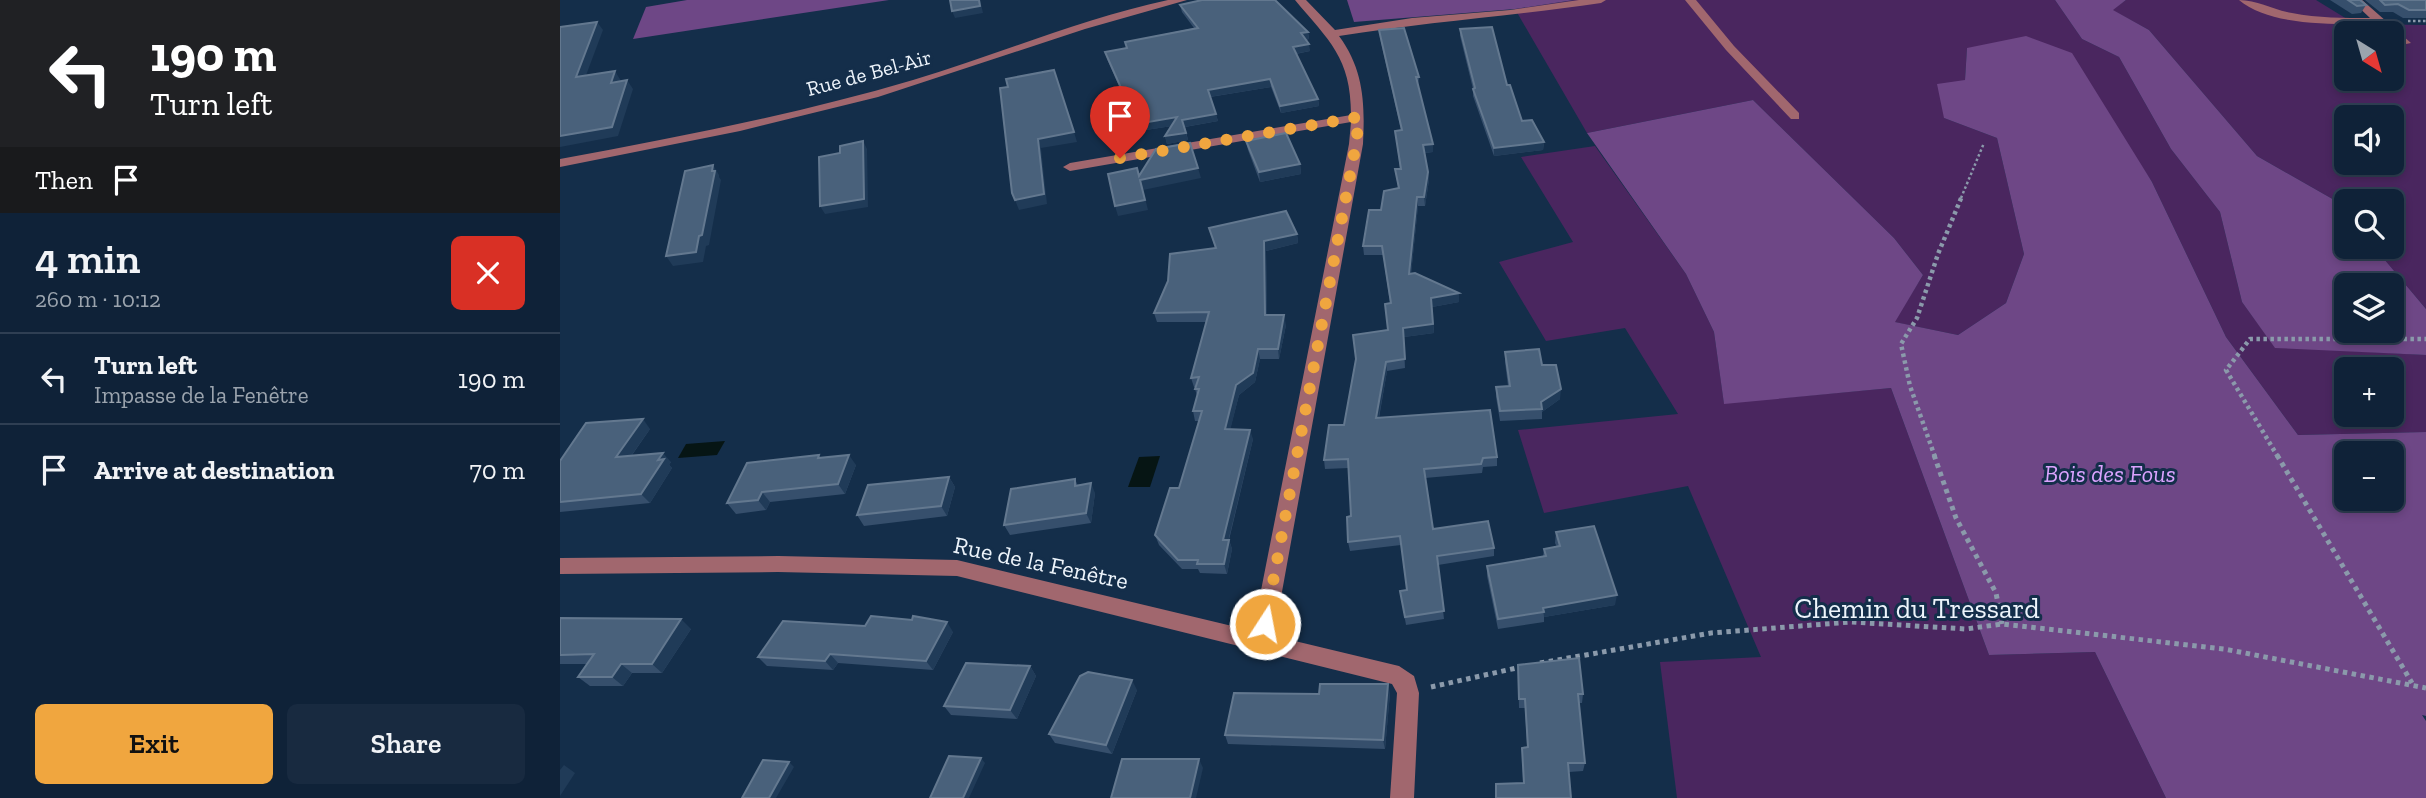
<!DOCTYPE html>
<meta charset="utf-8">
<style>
body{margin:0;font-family:"Zilla Slab",serif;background:#182a40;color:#f1f3f6;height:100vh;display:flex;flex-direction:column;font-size:26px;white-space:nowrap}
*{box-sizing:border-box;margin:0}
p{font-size:23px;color:#9ba4ae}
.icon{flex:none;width:38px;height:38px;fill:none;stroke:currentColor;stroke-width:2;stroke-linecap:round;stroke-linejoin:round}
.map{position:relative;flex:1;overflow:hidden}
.panel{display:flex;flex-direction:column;background:#0f2238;width:560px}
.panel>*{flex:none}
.guide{background:#202124;color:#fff;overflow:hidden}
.needle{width:46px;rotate:143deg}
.buttons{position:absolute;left:1774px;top:21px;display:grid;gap:14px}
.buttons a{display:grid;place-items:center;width:70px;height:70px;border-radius:10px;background:#0f2238;box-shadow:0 4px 10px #0003,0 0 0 2px #2f3f53;font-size:35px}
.pin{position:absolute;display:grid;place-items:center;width:60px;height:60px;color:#fff;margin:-72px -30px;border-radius:50% 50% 50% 0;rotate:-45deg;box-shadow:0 0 7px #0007}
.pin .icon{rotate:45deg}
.me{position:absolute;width:77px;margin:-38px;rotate:11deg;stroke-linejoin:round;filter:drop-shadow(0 0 5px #0008)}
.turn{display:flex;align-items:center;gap:24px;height:147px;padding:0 35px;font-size:32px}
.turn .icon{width:91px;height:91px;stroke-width:2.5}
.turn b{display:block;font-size:49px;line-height:60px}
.then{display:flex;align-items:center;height:66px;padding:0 35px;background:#0003;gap:14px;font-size:26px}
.round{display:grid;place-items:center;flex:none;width:74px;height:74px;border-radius:10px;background:#182a40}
.headline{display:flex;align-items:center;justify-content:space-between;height:119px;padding:0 35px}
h1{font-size:42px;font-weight:600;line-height:52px}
.action{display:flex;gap:14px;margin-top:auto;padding:14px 35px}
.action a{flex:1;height:80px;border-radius:10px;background:#f0a63f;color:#111;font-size:28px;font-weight:600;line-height:80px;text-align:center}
.action a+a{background:#182a40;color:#f1f3f6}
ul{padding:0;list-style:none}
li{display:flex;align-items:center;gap:21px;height:91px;padding:0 35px;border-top:2px solid #2f3f53}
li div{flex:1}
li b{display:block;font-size:26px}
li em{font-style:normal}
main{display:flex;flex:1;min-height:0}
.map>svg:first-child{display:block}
</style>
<main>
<section class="panel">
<div class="guide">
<div class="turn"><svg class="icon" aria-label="left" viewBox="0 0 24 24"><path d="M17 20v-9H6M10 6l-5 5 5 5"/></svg><div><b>190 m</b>Turn left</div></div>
<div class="then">Then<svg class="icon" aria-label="arrive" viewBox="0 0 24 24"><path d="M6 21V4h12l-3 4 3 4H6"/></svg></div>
</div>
<div class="headline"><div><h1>4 min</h1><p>260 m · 10:12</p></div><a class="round" style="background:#d93025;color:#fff"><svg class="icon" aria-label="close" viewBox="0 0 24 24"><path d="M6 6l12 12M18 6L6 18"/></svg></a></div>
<ul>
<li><svg class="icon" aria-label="left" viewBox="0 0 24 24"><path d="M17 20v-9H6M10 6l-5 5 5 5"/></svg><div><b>Turn left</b><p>Impasse de la Fenêtre</p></div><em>190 m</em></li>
<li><svg class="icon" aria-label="arrive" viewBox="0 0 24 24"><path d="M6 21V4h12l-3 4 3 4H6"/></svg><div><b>Arrive at destination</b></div><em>70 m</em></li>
</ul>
<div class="action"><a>Exit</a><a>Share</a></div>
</section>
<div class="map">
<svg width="1866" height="798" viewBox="0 0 1866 798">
<rect width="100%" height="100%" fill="#142e4a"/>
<!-- green -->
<g fill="#4a265f" fill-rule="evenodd">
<path d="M1014 0H1495L1522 39 1559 57 1611 149 1660 212 1682 302 1715 347 1866 355V432L1738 435 1666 337 1592 182 1552 122 1407 48 1405 80 1384 118 1437 138 1464 254 1446 303 1398 335 1334 322 1363 275 1334 238 1193 100 1027 133 955 9ZM1787 369H1832V415H1787Z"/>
<path d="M1566 0H1756L1795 24 1866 25V309L1814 247H1832V201H1787V215L1776 201 1697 156 1589 30 1552 10ZM1787 33H1832V79H1787ZM1787 117H1832V163H1787Z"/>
<polygon points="1035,146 1126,274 1154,332 1164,403 1331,388 1429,655 1535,652 1606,798 1117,798 1100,662 1201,657 1128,486 984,513 958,430 1118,414 1065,328 986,341 939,262 1013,242 961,157"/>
</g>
<!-- forest -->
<g fill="#6e4786" fill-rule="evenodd">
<polygon points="127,0 329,0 73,39 86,7"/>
<polygon points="787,0 1014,0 955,9 794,22"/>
<path d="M1495 0H1566L1553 10 1589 30 1697 156 1776 201 1787 215V247H1814L1866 309V355L1715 348 1682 302 1660 212 1611 149 1559 57 1522 39ZM1787 285H1832V331H1787Z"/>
<path d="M1466 36 1512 53 1592 182 1666 337 1738 435 1866 432V716L1862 715 1866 721V798H1606L1535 652 1429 655 1331 388 1164 404 1154 332 1126 274 1027 133 1193 100 1334 238 1363 275 1335 322 1398 335 1446 303 1464 254 1437 138 1384 118 1377 84 1405 80 1407 48ZM1787 453H1832V499H1787Z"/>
</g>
<!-- water -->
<g fill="#061514">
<polygon points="165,441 157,455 118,458 126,444"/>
<polygon points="600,456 590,487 568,487 579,457"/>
</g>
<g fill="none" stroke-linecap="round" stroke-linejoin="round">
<!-- path-far2 -->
<g stroke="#8b9aab" stroke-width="2.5" stroke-dasharray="2.5 2.5" stroke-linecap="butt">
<polyline points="1848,21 1866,21"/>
<polyline points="1401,198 1424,143"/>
</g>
<!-- path-far1 -->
<g stroke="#8b9aab" stroke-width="4.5" stroke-dasharray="3.5 3.5" stroke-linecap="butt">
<polyline points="1375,457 1350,386 1341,344 1357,318 1378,254 1402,196"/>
<polyline points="1718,457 1666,370 1690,339 1866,339"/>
</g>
<!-- path -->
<g stroke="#8b9aab" stroke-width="5" stroke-dasharray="4.5 4.5" stroke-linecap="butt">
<polyline points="1374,455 1396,518 1436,593 1442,624"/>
<polyline points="1717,455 1852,683"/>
<polyline points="980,663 1151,633 1291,622 1406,629 1442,624 1664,649 1866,688"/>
<polyline points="871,687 961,667"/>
</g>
<!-- minor -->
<g fill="#a1676e" fill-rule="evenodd">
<path d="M608 0H627L525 29 318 97 180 131 0 167V159C119 137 238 114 353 80 439 54 521 19 608 0Z"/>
<path d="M735 0H746L775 30 852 18 950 10 1019 0H1046L1041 3C954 16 866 22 779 36 804 70 805 104 803 144L714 636 839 666 854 676 859 693 854 798H830L837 693 832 684 397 576 218 572 0 574V558L218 556 397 560 693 631 789 144 791 122 510 171 503 167 510 163 791 115C791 57 769 41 735 0Z"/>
<polygon points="1125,0 1136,0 1174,46 1239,113 1239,119 1231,119 1166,50"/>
<path d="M1679 0C1698 0 1713 10 1732 13 1758 18 1784 18 1810 18L1791 0H1802L1851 43 1841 45 1832 38V33H1827L1817 24C1777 24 1711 27 1679 0Z"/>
</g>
</g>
<!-- wall -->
<g fill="#364f6c">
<polygon points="1770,0 1800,0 1806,5 1801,13 1792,14"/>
<polygon points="1805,0 1866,0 1866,18 1843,18 1833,12 1820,12"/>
<polygon points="620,5 748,32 749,39 746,40 750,51 736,54 758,99 759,106 721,113 711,87 650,97 658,121 625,127 628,140 607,144 605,136 612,126 579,131 547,59 545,52 567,48 565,42 634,28 622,12"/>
<polygon points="900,29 947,85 962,121 984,142 983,150 934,156 913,96 913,89 900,36"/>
<polygon points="819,30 859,77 858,85 873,152 865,153 869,180 865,206 858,206 851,274 899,293 899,302 872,307 874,333 844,337 845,368 827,371 819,418 937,457 937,466 923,467 922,473 865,478 873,529 934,548 934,556 878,565 884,619 846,625 840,591 847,590 841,545 790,551 788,542 791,516 789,468 765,469 764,460 784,425 828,330 830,303 823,255 804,255 803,246 821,210 838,188 835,169 840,169 835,131 841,130 820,38"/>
<polygon points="686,141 740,164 741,174 700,182 688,150"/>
<polygon points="649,228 737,234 738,243 706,251 707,315 726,325 719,359 700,359 695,382 679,395 670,429 693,439 669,540 672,549 667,574 640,573 638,569 622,569 599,545 595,535 619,488 639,421 635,421 633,411 637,396 635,389 636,387 634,387 631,378 646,322 597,322 594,313 655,248"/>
<polygon points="945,352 982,365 1000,399 982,412 982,419 940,421 936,397 936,387 948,386 945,362"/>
<polygon points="90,429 72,455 111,462 109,465 112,468 90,503 0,512 0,461"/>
<polygon points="261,458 296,465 285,494 210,502 206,510 176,514 167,503"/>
<polygon points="389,477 395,487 387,516 304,526 297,515"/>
<polygon points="515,479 518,486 535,493 531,523 450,535 444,525"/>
<polygon points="996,532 1055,605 984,617 984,622 938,629 927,576 927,566 983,556 984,549 997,547 995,543"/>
<polygon points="0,618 131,629 102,673 72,673 63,686 30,686 18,677 28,664 0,664"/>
<polygon points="393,632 373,670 278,663 273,670 207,666 198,657"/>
<polygon points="958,665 1023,694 1022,703 1019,703 1025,763 1023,771 1009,772 963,783 962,748 967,747 965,708 959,708"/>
<polygon points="470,666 476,676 457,719 391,715 384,706"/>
<polygon points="577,690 552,754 495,743 489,734"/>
<polygon points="830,693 825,749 668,744 665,735"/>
</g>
<!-- shaded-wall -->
<g fill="#203b58">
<polygon points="420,0 423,13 395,18 392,11"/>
<polygon points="37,22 43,30 22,86 16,77"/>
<polygon points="748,32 749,39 742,40 741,33"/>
<polygon points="749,44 750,51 734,54 733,47"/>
<polygon points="55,71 61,81 51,83"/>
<polygon points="710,79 711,87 649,97 648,90"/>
<polygon points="67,80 73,89 58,136 0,147 0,136"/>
<polygon points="758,99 759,106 721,113 720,106"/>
<polygon points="656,114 658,121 624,127 622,120"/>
<polygon points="617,117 619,125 579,131 577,124"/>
<polygon points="514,132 517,142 481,148 487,204 459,210 455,200 478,139"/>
<polygon points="626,133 628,140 607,144 605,136"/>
<polygon points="303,141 307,149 308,207 265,214 260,206"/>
<polygon points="984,142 983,150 934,156 934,148"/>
<polygon points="873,144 873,152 864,153 863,145"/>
<polygon points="740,164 741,174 700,182 699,172"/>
<polygon points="153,165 159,175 159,177 161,180 149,245 146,246 143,262 113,266 106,256 152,171"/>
<polygon points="638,168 641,178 583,190 588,210 558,216 555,206 581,180"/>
<polygon points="868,172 869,180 865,206 864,197"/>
<polygon points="857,197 858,206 850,283 849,274"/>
<polygon points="737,234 738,243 706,251 707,325 705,315 704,241"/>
<polygon points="899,293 899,302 872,307 871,298"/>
<polygon points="724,315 726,325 719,359 718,349"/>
<polygon points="873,324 874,333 844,337 845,368 843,328"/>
<polygon points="698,349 700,359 695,382 679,395 668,439 665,429 676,385"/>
<polygon points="826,362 827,371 817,427 816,418"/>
<polygon points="1001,389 1000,399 982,412 981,402"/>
<polygon points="83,419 90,429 64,466 56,457"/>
<polygon points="690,430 693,439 666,550 663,540"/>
<polygon points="103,453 111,462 109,465 112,468 90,503 81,494"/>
<polygon points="289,455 296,465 285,494 278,484"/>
<polygon points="389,477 395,487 387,516 381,506"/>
<polygon points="531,483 535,493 531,523 526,513"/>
<polygon points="202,492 210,502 206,510 198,500"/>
<polygon points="669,540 672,549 667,574 664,564"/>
<polygon points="1057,595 1055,605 984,617 983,608"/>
<polygon points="121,619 131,629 102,673 92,664"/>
<polygon points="387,622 393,632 373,670 366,661"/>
<polygon points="270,654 278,663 273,670 265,661"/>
<polygon points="61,664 72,673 63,686 52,677"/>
<polygon points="470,666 476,676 457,719 450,710"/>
<polygon points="572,680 577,690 552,754 546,745"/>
<polygon points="828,684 830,693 825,749 823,740"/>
<polygon points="421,758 425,763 409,798 403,798"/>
<polygon points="639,759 643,768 636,798 630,798"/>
<polygon points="229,762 234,767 216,798 209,798"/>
<polygon points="4,765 15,773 0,796 0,770"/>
</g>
<!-- building -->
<g fill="#49617b" stroke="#63788f" stroke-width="2">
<polygon points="390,0 419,0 420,6 392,11"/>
<polygon points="642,0 715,0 748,32 741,33 749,44 733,47 758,99 720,106 710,79 648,90 656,114 622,120 626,133 605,136 617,117 577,124 545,52 567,48 565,42 638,28 620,5"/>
<polygon points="1788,0 1800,0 1806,5 1797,6"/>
<polygon points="1820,0 1866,0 1866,10 1849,10 1838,4 1825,5"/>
<polygon points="37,22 16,77 55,71 51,83 67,80 52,127 0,136 0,27"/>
<polygon points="932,27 947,85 950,85 962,121 972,120 984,142 934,148 913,89 915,88 900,29"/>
<polygon points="844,28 859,77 856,77 873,144 863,145 868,172 864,197 857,197 849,274 855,273 899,293 871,298 873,324 843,328 845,359 826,362 816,418 930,410 937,457 923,458 921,464 864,469 873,529 928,521 934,548 877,556 884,611 845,617 840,591 847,590 840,536 788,542 787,517 791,516 788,459 764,460 769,425 784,425 796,359 793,335 828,330 825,304 831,303 822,246 803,246 809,210 821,210 824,191 839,188 835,169 841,169 835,131 842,130 819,30"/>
<polygon points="494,70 514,132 478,139 484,194 455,200 452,193 440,88 448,87 446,79"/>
<polygon points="726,133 740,164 699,172 686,141"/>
<polygon points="303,141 304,199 260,206 259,157 280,153 280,146"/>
<polygon points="630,143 638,168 580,180 585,200 555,206 548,174 577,168 579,176 596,149"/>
<polygon points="153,165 152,171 155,171 142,235 139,236 136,252 106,256 125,171"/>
<polygon points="726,211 737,234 704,241 705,315 724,315 718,349 698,349 693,373 676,385 665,429 690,430 663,540 669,540 664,564 637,564 638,560 618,560 595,535 610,488 619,488 642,411 633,411 639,389 635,389 639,377 631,378 649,312 594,313 608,281 610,254 656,248 649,228"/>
<polygon points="979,349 982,365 996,365 1001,389 981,402 982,409 940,411 936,387 950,386 945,352"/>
<polygon points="83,419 56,457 103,453 98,460 104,459 81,494 0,502 0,461 26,423"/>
<polygon points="259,455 258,458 289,455 278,484 202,492 198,500 167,503 187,463"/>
<polygon points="389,477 381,506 297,515 308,485"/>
<polygon points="515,479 515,486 531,483 526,513 444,525 451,489"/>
<polygon points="1034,526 1057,595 983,608 984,612 938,619 927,566 986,556 984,549 1000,546 996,532"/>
<polygon points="311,616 352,620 353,616 387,622 366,661 270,654 265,661 198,657 223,621 305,626"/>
<polygon points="0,618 121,619 92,664 61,664 52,677 18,677 34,654 0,655"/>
<polygon points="1019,658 1023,694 1018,694 1025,763 1008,763 1011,798 936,798 936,784 964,783 962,748 968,747 965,699 959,699 958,665"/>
<polygon points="406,663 470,666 450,710 384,706"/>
<polygon points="528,672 572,680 546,745 489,734 520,676"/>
<polygon points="760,684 828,684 823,740 665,735 674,693 759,694"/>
<polygon points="389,756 421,758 403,798 370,798"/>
<polygon points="562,759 639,759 630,798 551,798"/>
<polygon points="203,760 229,762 209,798 182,798"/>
</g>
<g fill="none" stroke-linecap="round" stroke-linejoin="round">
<!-- route -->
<polyline stroke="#f0a63f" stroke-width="12" stroke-dasharray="0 21.6" points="560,158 799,117 796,144 705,624"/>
</g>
<g text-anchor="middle" stroke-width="6" stroke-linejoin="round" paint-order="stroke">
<!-- far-street labels -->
<g font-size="21" fill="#edf4fb" stroke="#142e4a">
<text transform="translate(309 73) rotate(-15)" y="7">Rue de Bel-Air</text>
</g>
<!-- park labels -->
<g font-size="24" font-style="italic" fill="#dba3ff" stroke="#142e4a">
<text x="1550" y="482">Bois des Fous</text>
</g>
<!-- street labels -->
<g font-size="24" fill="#edf4fb" stroke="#142e4a">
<text transform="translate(481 563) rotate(12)" y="8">Rue de la Fenêtre</text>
</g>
<!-- near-street labels -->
<g font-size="28" fill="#edf4fb" stroke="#142e4a">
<text x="1357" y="618">Chemin du Tressard</text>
</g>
</g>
</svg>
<div class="buttons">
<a><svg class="needle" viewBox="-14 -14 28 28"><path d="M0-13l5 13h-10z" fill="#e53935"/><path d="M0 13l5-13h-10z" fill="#9ba4ae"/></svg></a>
<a><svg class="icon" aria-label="sound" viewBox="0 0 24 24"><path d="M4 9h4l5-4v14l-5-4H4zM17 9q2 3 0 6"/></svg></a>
<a><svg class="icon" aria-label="search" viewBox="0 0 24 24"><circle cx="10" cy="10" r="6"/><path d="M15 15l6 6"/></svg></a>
<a><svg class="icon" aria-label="layers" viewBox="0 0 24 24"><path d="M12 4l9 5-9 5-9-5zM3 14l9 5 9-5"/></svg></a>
<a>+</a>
<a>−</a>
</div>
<div class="pin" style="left:560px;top:158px;background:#d93025"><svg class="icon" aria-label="arrive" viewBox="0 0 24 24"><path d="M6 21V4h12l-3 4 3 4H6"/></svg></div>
<svg class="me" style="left:705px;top:624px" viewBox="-20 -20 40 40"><circle r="17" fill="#f0a63f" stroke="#fff" stroke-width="3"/><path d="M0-11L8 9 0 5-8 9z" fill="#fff"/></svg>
</div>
</main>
